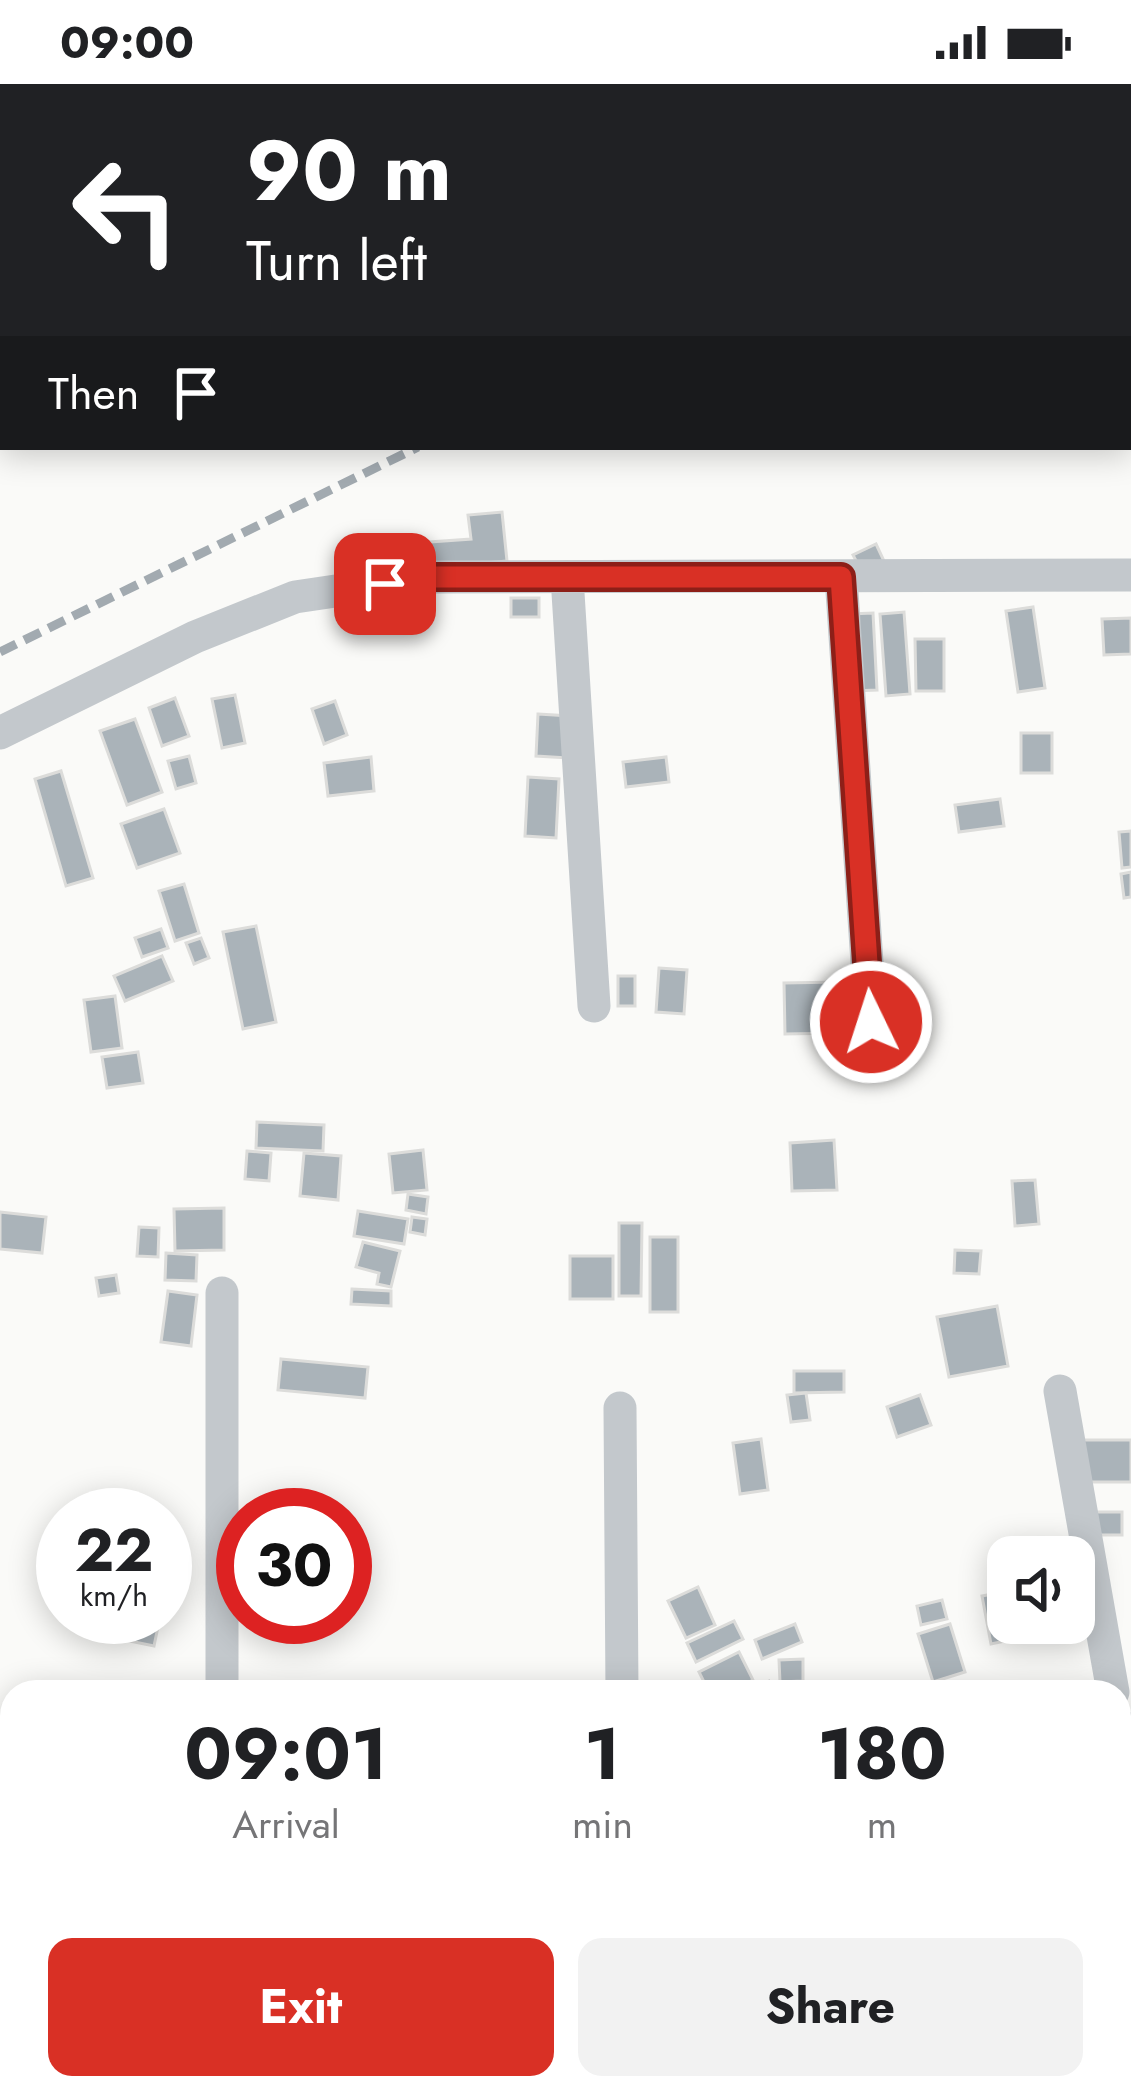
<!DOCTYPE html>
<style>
body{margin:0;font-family:Jost,sans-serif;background:#f2f2f2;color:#202124;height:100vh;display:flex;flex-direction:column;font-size:45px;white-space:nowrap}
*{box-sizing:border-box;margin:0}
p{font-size:39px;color:#757577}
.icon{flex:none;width:66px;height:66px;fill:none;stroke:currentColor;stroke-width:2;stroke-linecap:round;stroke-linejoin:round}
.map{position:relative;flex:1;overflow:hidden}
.sheet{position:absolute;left:0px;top:1596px;width:1131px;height:420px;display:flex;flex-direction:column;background:#fff;border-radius:36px 36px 0 0;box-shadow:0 6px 30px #0003}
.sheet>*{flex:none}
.top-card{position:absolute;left:0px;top:0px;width:1131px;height:366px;box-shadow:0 6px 30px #0003;background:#202124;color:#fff;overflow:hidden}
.tools{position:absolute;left:987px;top:1452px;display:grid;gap:24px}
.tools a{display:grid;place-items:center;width:108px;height:108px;border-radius:24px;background:#fff;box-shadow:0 6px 30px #0003;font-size:60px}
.speed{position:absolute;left:36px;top:1404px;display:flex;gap:24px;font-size:60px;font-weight:700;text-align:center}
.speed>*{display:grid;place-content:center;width:156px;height:156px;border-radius:50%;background:#fff;box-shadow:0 6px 30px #0003;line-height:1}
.speed small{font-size:30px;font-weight:400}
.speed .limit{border:18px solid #d22;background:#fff;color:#111}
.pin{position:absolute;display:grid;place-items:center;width:102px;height:102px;color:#fff;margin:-51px;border-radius:24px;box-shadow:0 6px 18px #0006}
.me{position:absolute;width:132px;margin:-66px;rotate:356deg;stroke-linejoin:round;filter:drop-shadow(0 0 9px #0008)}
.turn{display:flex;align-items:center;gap:42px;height:252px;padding:0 48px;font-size:54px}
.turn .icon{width:156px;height:156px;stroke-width:2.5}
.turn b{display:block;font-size:84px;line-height:102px}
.then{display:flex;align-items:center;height:114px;padding:0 48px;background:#0003;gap:24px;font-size:45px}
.eta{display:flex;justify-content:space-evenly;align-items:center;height:204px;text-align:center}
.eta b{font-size:72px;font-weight:700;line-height:84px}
.primary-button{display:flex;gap:24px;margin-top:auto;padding:24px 48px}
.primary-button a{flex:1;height:138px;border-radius:24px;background:#d93025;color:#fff;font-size:48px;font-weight:700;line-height:138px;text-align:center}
.primary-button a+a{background:#f2f2f2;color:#202124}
.status{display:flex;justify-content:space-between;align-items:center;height:84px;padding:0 60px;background:#fff;direction:ltr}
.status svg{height:33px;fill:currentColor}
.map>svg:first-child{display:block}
</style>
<div class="status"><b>09:00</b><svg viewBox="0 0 49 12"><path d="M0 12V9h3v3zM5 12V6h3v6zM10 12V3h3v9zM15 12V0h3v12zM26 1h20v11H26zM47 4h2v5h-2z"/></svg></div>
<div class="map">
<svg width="1131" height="2016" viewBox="0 0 1131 2016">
<rect width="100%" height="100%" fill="#fafaf8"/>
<!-- building -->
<g fill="#aab3b9" stroke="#dcdcda" stroke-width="3">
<polygon points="502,428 507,477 432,484 430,458 471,455 468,431"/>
<polygon points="876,460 884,477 862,488 853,471"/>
<rect x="511" y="514" width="28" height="19"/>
<polygon points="1033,523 1045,604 1018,608 1006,527"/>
<polygon points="904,528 910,610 886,612 880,530"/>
<polygon points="873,529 877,606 853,607 850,530"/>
<polygon points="1131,534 1131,570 1104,571 1102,535"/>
<polygon points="915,555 944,555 944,607 916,607"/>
<polygon points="235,611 245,659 222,664 212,615"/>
<polygon points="175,614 189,652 162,662 149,624"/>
<polygon points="335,617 347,651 324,660 312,625"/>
<polygon points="538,630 570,632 568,674 536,672"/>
<polygon points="135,635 162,708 127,721 100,647"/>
<rect x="1021" y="649" width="31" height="40"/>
<polygon points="189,672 196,699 176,705 168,677"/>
<polygon points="371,673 374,707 328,712 324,679"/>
<polygon points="666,673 669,698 626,703 623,678"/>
<polygon points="61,687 93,794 66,802 35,695"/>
<polygon points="528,693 559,695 556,754 525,752"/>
<polygon points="1000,715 1004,742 959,748 955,721"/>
<polygon points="164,725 180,769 137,784 121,740"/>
<polygon points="1131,747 1131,783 1122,784 1119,748"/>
<polygon points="1131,788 1131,813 1124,814 1121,790"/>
<polygon points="184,800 199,849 175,857 159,807"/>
<polygon points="256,842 276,938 243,945 223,848"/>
<polygon points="161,845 168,864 142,873 135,854"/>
<polygon points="201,854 209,874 194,880 186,859"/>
<polygon points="162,872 173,897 125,917 114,892"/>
<polygon points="659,884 687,886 684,930 656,928"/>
<rect x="618" y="892" width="17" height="30"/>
<polygon points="838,898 839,949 785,950 784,899"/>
<polygon points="115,912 122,964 91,968 84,916"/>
<polygon points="138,968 143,999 107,1004 102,973"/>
<polygon points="257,1038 324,1041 323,1067 256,1064"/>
<polygon points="834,1056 837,1106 792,1107 790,1059"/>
<polygon points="423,1066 427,1106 393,1109 389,1070"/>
<polygon points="247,1067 271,1069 269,1097 245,1095"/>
<polygon points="304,1069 341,1072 338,1116 300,1112"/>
<polygon points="1035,1096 1039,1140 1015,1142 1012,1097"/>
<polygon points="408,1110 428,1113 426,1130 406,1126"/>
<polygon points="224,1124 224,1166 175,1167 174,1125"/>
<polygon points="358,1127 408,1135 404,1160 354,1152"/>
<polygon points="0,1128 46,1133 42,1169 0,1165"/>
<polygon points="412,1133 427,1135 425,1151 410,1148"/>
<polygon points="619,1139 642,1139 641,1212 619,1212"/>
<polygon points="139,1143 159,1144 158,1173 137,1172"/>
<rect x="650" y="1153" width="28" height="75"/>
<polygon points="363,1158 400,1167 391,1203 377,1200 379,1189 356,1183"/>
<polygon points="955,1166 981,1167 979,1190 954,1189"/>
<polygon points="166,1169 197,1171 196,1197 165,1196"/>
<rect x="570" y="1172" width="43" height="43"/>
<polygon points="116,1191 119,1209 99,1212 96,1194"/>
<polygon points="352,1205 391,1207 391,1222 351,1220"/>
<polygon points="168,1207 197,1211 191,1262 161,1258"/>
<polygon points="997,1222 1008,1282 949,1293 937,1233"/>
<polygon points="281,1275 368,1283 365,1314 278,1306"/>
<polygon points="794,1287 844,1287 844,1308 794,1309"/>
<polygon points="806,1309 810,1336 791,1338 787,1311"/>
<polygon points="920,1311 931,1341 897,1353 887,1323"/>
<polygon points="761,1355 768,1406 740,1410 733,1359"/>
<rect x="1082" y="1356" width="49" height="42"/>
<rect x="1087" y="1428" width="35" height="23"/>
<polygon points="165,1463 187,1466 182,1497 165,1495"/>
<polygon points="698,1503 715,1541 686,1554 668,1517"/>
<polygon points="1008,1507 1008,1539 1052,1539 1032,1543 1033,1551 991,1560 982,1512"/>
<polygon points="942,1516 947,1535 921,1541 917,1522"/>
<polygon points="130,1533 160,1533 154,1562 125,1556"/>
<polygon points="734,1537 743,1555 696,1578 687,1559"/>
<polygon points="795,1540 802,1558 762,1575 755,1556"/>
<polygon points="950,1540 965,1588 933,1598 918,1550"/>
<polygon points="739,1568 753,1596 729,1608 709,1608 699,1588"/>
<polygon points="803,1575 803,1597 780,1598 779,1576"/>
<polygon points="769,1597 774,1608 748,1608"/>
<polygon points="192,2004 210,2004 222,2016 181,2016"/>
</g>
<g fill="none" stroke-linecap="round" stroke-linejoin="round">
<!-- minor -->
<g stroke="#c3c8cc" stroke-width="33">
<polyline points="915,0 917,3"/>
<polyline points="567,493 594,922"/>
<polyline points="841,493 871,938"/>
<polyline points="0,649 195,553 295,513 430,493 1131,491"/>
<polyline points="222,1209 222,1608"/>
<polyline points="1060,1307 1113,1608"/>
<polyline points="620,1324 622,1608"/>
<polyline points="1119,1640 1131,1707"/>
<polyline points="0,1681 12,1691"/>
<polyline points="386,2004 400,2016"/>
<polyline points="623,2004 623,2016"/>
</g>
<!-- rail -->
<g stroke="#a2aab0" stroke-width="9" stroke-dasharray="18 9" stroke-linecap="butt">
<polyline points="1100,3 1104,0"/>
<polyline points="0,568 418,363"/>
</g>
</g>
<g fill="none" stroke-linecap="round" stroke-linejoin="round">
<defs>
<polyline id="route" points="385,500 430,493 841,493 871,938"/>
</defs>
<!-- route casing -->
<use href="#route" stroke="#8d1f18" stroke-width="30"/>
<!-- route -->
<use href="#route" stroke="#d93025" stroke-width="21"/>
</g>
</svg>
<div class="tools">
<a><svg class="icon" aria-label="sound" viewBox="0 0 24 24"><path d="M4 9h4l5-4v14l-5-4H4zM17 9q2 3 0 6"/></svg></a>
</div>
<div class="speed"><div>22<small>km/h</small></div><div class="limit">30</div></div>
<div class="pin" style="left:385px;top:500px;background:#d93025"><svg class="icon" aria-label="arrive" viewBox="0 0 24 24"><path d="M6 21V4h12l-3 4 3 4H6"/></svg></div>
<svg class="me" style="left:871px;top:938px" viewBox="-20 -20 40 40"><circle r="17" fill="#d93025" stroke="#fff" stroke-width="3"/><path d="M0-11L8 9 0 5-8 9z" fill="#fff"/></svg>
<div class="top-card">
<div class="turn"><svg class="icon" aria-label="left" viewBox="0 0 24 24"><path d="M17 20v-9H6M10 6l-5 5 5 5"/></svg><div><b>90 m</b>Turn left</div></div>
<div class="then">Then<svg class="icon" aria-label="arrive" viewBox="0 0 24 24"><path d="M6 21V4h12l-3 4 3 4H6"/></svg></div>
</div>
<section class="sheet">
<div class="eta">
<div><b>09:01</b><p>Arrival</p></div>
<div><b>1</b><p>min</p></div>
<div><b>180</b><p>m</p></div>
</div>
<div class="primary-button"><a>Exit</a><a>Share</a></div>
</section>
</div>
